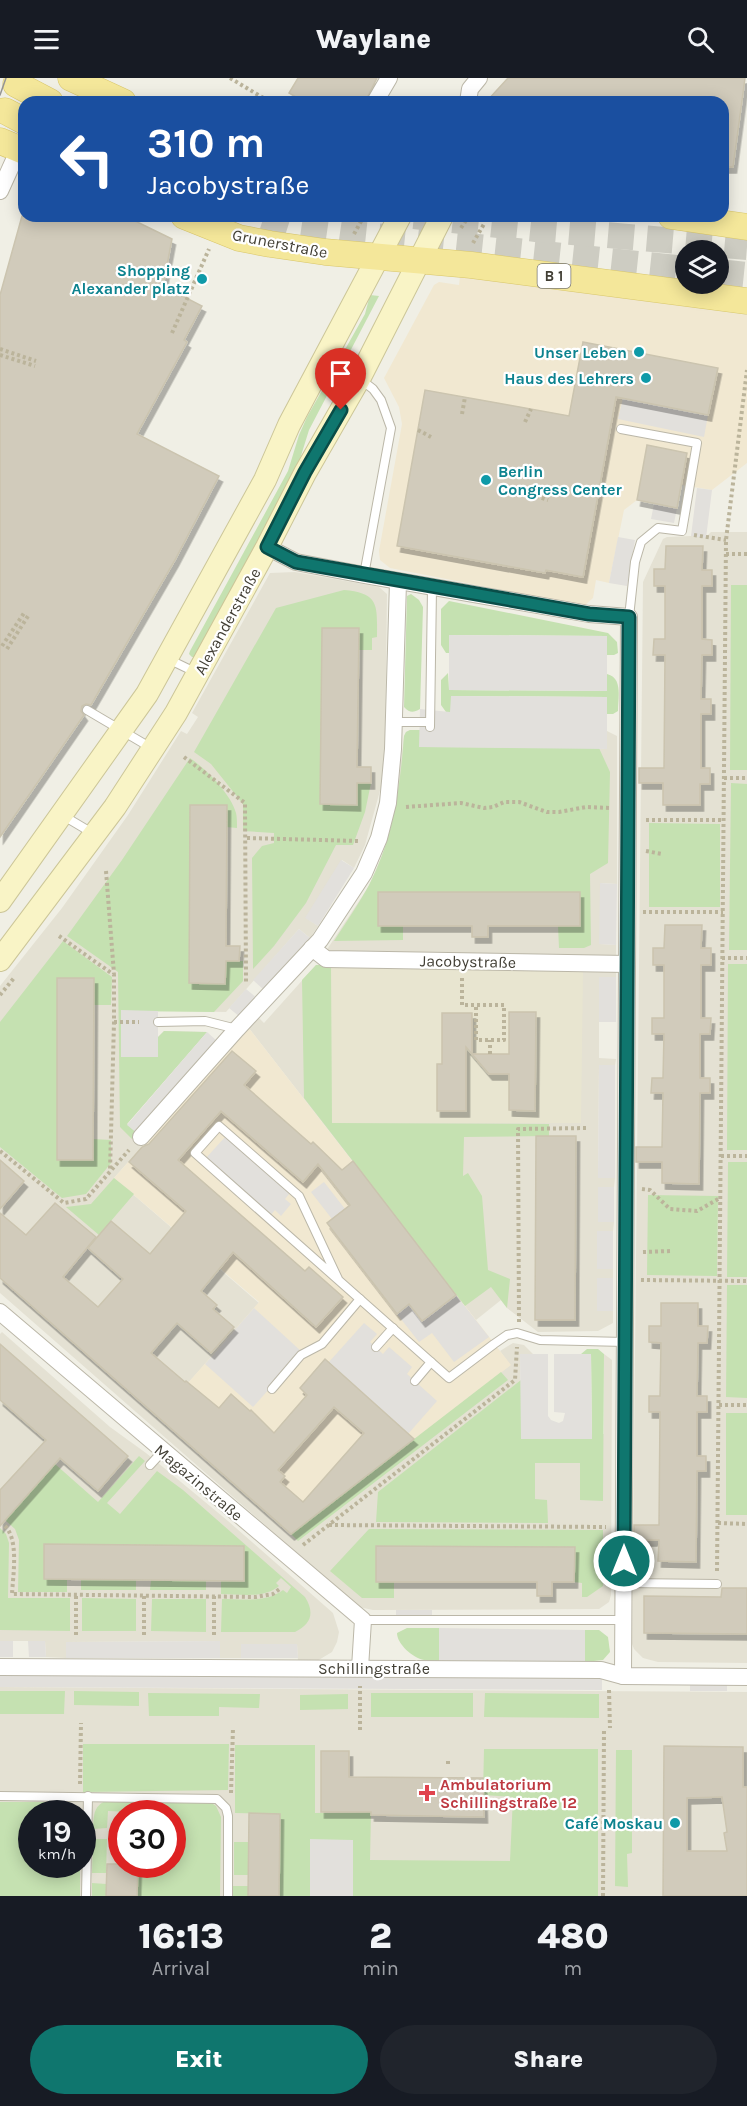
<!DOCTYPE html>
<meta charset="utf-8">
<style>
body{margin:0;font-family:Karla,sans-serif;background:#20242c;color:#f1f3f6;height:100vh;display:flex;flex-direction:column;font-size:22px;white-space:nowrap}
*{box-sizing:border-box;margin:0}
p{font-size:20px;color:#9ea1a6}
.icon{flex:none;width:33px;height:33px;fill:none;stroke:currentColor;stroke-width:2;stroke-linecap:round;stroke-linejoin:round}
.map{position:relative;height:1818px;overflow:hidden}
.sheet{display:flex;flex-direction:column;background:#171b24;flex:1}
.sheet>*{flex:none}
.guide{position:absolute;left:18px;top:18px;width:711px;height:126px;border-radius:18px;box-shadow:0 3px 15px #0003;background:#1a4fa0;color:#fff;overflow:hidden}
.buttons{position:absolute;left:675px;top:162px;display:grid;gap:12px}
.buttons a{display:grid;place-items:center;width:54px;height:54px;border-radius:50%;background:#171b24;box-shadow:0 3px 15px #0003;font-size:30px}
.speed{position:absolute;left:18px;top:1722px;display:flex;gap:12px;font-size:30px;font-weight:700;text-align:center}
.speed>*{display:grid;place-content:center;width:78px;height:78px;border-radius:50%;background:#171b24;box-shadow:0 3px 15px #0003;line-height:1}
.speed small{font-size:15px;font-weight:400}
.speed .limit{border:9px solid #d22;background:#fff;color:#111}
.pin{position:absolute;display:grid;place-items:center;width:51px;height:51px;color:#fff;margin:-62px -26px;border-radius:50% 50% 50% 0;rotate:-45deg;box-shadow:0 0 6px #0007}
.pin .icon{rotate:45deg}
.me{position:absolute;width:66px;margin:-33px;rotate:0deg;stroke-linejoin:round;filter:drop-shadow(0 0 4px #0008)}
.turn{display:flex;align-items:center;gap:21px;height:126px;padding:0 30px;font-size:27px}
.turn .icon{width:78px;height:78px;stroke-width:2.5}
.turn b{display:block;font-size:42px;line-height:51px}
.eta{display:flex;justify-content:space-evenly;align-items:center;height:102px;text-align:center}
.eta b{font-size:36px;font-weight:800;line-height:42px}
.button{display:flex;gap:12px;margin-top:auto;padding:12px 30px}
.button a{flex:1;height:69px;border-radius:36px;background:#0f766e;color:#fff;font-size:24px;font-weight:800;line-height:69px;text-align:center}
.button a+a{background:#20242c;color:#f1f3f6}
header{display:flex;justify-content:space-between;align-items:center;height:78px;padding:0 30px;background:#171b24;font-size:27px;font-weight:800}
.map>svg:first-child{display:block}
</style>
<header><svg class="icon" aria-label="menu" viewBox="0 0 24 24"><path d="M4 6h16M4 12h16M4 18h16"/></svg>Waylane<svg class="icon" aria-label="search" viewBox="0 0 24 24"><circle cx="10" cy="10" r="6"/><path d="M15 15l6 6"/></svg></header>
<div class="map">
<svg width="747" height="1818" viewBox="0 0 747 1818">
<defs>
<filter id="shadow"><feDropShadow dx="3.5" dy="6" stdDeviation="0" flood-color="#0004"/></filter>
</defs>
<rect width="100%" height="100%" fill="#f0efe5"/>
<!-- residential -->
<g fill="#e4e1d3" fill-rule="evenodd">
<polygon points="711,454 747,454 747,1585 658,1584 643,1580 634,1571 632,1566 643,504 663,461 667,459 691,458 706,459"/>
<polygon points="295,494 379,509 387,516 385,678 381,709 365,767 354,790 342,782 306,840 318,848 310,860 299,851 226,934 122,932 158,979 158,959 164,953 207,954 127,1046 146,1064 114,1100 259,1225 158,1339 291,1456 510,1287 500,1273 513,1265 524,1267 533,1276 520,1277 521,1361 604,1356 604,1276 612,1282 611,1517 609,1524 599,1531 373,1532 359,1529 0,1215 0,908 62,830 128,737 181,653 187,656 198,639 192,635 270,495"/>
<polygon points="410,652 452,669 607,671 607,653 617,658 617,806 601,805 600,866 616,867 616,877 603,881 331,878 326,873 369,808 381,780 389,759 397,719 404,658 406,654"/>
<polygon points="316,887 616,893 616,899 599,899 599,980 616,981 615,987 599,987 598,1100 615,1100 614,1109 598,1109 598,1144 614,1144 613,1153 597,1154 597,1190 613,1191 613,1200 597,1200 597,1232 613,1233 613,1245 598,1253 538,1254 507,1230 501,1222 476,1242 248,949 258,939 264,945"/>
<polygon points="2,1254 110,1349 146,1375 228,1443 333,1535 339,1554 337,1564 332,1574 317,1583 298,1583 297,1566 241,1567 241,1580 220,1580 220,1563 66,1564 66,1580 46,1579 45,1563 0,1563 0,1256"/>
<path d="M0 1609 747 1614V1818H0ZM32 1736H82V1786H32ZM122 1736H172V1786H122Z"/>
</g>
<!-- commercial -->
<g fill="#f1e8d1">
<polygon points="460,198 747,237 747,385 712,412 681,407 677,430 637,422 624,432 609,505 596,502 593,520 584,528 390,490 380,482 379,473 402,346 399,329 384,300 434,207 439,204 459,207"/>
<polygon points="248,949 511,1287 291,1456 158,1339 259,1224 114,1100"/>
</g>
<!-- education -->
<polygon fill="#e8e5d0" points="331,886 583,890 581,1045 331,1045"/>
<!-- green -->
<g fill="#c5e1b1">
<polygon points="370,217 379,218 309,352 295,397 194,579 192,579 189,576 190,573 288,393 299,357 307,339 365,236"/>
<polygon points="731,507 747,507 747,692 730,692"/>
<path d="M344 512C380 515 377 528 377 559L372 560V572H359V550H322L320 726 357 727V705H371L365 734 353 767H336L306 825 274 868 253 891 252 780 262 768 274 765V755L243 753V726L211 686 194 674 276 530Z"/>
<path d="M411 516 419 522 423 529 420 631C413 635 410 635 404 629L407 518Z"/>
<polygon points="449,523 608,555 617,564 618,575 614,577 607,577 607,558 450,557 449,575 446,575 441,567 441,531"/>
<path d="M448 595 449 612 607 613V596C623 600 618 619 618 633L613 636H607V619L451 618V635L446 634 441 627V602Z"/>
<path d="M410 652H420V669L599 670 610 694 608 785 590 796 591 867 584 870H559L558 848H580V814H379L403 848V862L334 863C346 844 359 826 369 807 393 761 400 710 404 658L406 654Z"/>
<path d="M190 680C206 691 231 716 236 735 237 739 237 745 237 750L226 749 189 905 225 906 226 883H243V903L214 934 121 933 158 979V959L164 953 207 954 127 1046 137 1055 132 1061 120 1049 118 894 67 858 122 782Z"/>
<polygon points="731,705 747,706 747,872 729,872"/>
<polygon points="649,745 720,746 720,829 649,829"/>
<polygon points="63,863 112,899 111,927 94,927 57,901 57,1082 93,1082 93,1061 111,1062 111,1085 86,1116 62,1120 0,1069 0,944"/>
<polygon points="331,886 332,1045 549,1046 549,1058 464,1059 463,1098 468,1095 482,1118 488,1192 510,1201 507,1230 491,1209 465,1228 304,1020 302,902 316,887"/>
<polygon points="728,886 747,886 747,1072 727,1072"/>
<polygon points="728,1084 747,1084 747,1199 727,1199"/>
<polygon points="114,1100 134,1116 99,1157 66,1129 91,1126"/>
<polygon points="648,1117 718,1118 717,1198 647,1197"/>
<polygon points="727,1207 747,1207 747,1320 726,1319"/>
<polygon points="587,1271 598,1271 604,1276 603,1423 580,1422 580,1385 535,1385 535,1421 547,1422 548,1445 376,1444 378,1414 521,1302 521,1361 592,1361 591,1276 581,1276"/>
<polygon points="501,1294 508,1302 298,1463 291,1456"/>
<rect x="726" y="1335" width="21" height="102"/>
<path d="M139 1378 145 1383 107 1425 120 1436 157 1393 183 1412 305 1519C315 1535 311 1546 295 1554H221L222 1521C243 1521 266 1525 283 1512L287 1515 291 1509 281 1500 276 1505 279 1508C264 1521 239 1516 221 1516V1503H244V1468L44 1466V1501H67V1514H18L19 1462 15 1451 5 1442 55 1386 98 1424Z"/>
<polygon points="0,1450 6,1456 9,1465 8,1520 70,1520 70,1553 0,1552"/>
<polygon points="369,1451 603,1452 603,1508 587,1519 582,1519 582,1505 574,1504 574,1469 376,1468 376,1503 394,1504 394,1520 362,1520 330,1493"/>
<rect x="81" y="1502" width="55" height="10"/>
<polygon points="151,1502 206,1503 206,1512 150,1512"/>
<polygon points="82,1520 136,1521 136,1553 82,1553"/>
<polygon points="152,1521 206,1521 206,1554 151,1553"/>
<path d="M407 1550H439V1583C434 1583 428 1583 424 1582 413 1580 397 1566 397 1555Z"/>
<polygon points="585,1552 599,1552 608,1559 610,1574 603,1582 585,1584"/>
<polygon points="0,1613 65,1613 64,1636 0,1636"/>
<polygon points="74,1613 139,1614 139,1628 74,1627"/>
<polygon points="148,1615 260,1616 259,1630 219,1629 219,1638 149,1638"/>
<rect x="371" y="1615" width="102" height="24"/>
<polygon points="485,1615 599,1616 599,1640 484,1639"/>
<polygon points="348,1616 348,1631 300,1632 300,1617"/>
<polygon points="83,1666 229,1666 228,1712 83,1714"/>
<polygon points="235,1667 315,1667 315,1735 371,1734 370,1782 510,1783 513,1719 483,1717 484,1671 598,1671 598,1818 279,1818 280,1736 235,1735"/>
<polygon points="616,1672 632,1672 632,1775 627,1776 628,1809 615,1808"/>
<path d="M106 1723 210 1724 216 1728 221 1739 220 1818H137L138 1787 172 1786V1736L108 1733 107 1750 93 1751C94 1738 93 1728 106 1723Z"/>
<polygon points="0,1724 69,1724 78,1729 80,1735 32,1736 32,1786 80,1787 80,1818 0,1818"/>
<polygon points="93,1761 107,1761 106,1795 92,1795"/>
<polygon points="234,1764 249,1764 248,1797 234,1797"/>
<polygon points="92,1805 106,1806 106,1818 92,1818"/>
<rect x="233" y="1808" width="15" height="10"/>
</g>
<!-- parking -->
<g fill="#e2e0dc">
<polygon points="623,320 708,337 704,359 618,341"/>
<polygon points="697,410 712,412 706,460 691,458"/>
<polygon points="654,426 677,430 674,445 651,441"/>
<polygon points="618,459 635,462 627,508 609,505"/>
<polygon points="449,557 607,558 607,613 449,612"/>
<polygon points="451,618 607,619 607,671 419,669 420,631 450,634"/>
<polygon points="341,782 354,790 318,848 305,840"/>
<polygon points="600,805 617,806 616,867 599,866"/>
<polygon points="299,851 310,860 264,912 253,902"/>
<rect x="599" y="899" width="17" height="45"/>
<polygon points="246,911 257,920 240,939 229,930"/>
<polygon points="121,932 158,933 158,979 121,979"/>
<polygon points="207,954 218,964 138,1056 127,1047"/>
<polygon points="599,987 615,987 615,1100 598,1100"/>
<polygon points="226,1058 290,1115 285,1121 291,1126 281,1138 275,1132 270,1138 205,1081"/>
<polygon points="324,1104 345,1131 332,1141 311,1114"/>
<rect x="598" y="1109" width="16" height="35"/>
<rect x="597" y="1153" width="16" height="38"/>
<rect x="597" y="1200" width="16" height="33"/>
<polygon points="456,1217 489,1259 454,1284 432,1255 419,1264 397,1236 409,1226 423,1243"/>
<polygon points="254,1230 302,1274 253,1329 205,1286"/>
<polygon points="364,1245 377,1256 370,1264 383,1276 389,1269 412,1289 407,1296 437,1323 408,1356 328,1285"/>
<polygon points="520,1276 548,1276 548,1338 551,1342 559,1345 563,1343 565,1335 554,1334 554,1276 591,1276 592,1361 521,1361"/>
<rect x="396" y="1532" width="36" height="6"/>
<polygon points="439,1550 585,1552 585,1584 439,1583"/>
<rect x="0" y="1563" width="13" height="16"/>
<polygon points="28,1563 45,1563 46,1579 29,1579"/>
<polygon points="220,1563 220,1580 66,1580 66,1564"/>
<polygon points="241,1566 297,1566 298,1580 241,1580"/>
<polygon points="0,1594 602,1600 602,1612 0,1609"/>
<polygon points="690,1606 727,1607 727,1613 690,1613"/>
<polygon points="310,1761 353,1762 353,1818 310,1818"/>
</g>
<!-- building -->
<g fill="#d1cbbb" stroke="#cbc4af" stroke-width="1.5" fill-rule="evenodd" filter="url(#shadow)">
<polygon points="298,0 377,0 365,24 304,24 289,15"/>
<polygon points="508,0 745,0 733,89 723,89 723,24 486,24"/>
<polygon points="22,138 125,138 172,161 163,208 202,228 184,262 187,264 137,356 219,398 175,482 99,613 91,627 86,626 82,628 81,633 84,637 0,759 0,217"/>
<polygon points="583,264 718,290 708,337 616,319 583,499 546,492 545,495 397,468 425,312 569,338"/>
<polygon points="647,367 687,375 677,430 637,422"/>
<polygon points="666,468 703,468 702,492 712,492 712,508 702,508 702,561 712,562 712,577 702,577 701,621 711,621 711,636 701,636 701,690 710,690 710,706 700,706 700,727 663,727 663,705 639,705 639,690 664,690 665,577 653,577 654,561 665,561 665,508 654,508 654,491 665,491"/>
<polygon points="322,550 359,550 357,689 371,689 371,705 357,705 357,727 320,726"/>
<polygon points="190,727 227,727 226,868 240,868 239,883 226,883 225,906 189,905"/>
<polygon points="378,814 580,814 580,848 488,848 488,859 472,859 472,848 378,848"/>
<polygon points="665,847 702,847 701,870 711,870 711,887 701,887 701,940 711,940 710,956 700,956 700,1000 710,1000 710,1015 700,1015 699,1106 662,1105 662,1084 636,1084 636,1069 662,1069 663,1015 651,1015 652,1000 663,1000 664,956 652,956 652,940 664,940 664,887 653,887 653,870 664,870"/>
<polygon points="57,900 94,900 93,1082 57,1082"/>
<polygon points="509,934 536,934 535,1033 509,1032 509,996 489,996 466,969 466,1033 437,1033 437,986 442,986 442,935 472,935 472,976 509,976"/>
<path d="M232 973 256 993 244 1007 311 1066 313 1064 342 1092 353 1083 456 1217 422 1243 409 1226 397 1236 327 1145 350 1127 318 1086 303 1104 221 1033 178 1082 305 1193 309 1189 343 1219 316 1249 233 1174 201 1213 217 1227 213 1231 234 1249 211 1275 177 1245 151 1275 185 1304 186 1303 219 1330 231 1316 250 1333 251 1332 274 1355 307 1317 300 1310 325 1281 414 1361 291 1456 0 1200V1135L26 1157 55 1125 96 1159 63 1199 98 1229 123 1201 88 1170 111 1143 150 1176 186 1133 129 1084 142 1069 149 1066ZM334 1329 364 1355 303 1424 280 1404 285 1398 278 1392Z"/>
<polygon points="536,1058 576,1058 575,1242 535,1242"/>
<polygon points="0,1082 24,1103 0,1131"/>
<polygon points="661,1225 698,1225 698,1248 708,1248 707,1265 698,1265 697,1318 707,1318 707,1334 697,1334 697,1378 706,1378 706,1393 697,1393 696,1484 658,1483 659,1462 634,1462 634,1447 659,1447 660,1334 649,1334 649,1318 660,1318 661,1265 649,1264 649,1248 661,1248"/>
<polygon points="0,1266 128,1378 98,1413 60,1380 0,1448 0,1412 46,1362 0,1322"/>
<polygon points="44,1466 244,1468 244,1503 44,1501"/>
<polygon points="376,1468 575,1469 574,1504 552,1504 552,1518 537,1518 537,1504 376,1504"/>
<polygon points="722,1510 747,1510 747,1556 644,1555 644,1518 721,1519"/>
<path d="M664 1668 743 1669V1709H747V1818H663ZM722 1719 727 1754 724 1755 727 1773H687V1720Z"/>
<polygon points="321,1673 349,1673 349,1699 483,1700 484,1739 371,1737 371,1734 321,1734"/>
<polygon points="249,1735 280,1736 279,1818 248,1818"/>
<polygon points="107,1786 138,1786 137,1818 106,1818"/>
</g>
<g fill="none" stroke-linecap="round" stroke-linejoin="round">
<!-- primary-tunnel -->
<g stroke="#cdccc2" stroke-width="26" stroke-dasharray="26 13" stroke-linecap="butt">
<polyline points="264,138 289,146 365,157 686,191"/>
<polyline points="414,138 536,151 747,169"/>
<polyline points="718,194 747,197"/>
</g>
<defs>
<g id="lane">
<polyline points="360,301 373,311 381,322 391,350 364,497"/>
<polyline points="621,351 697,365 682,453 658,450 641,464 635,484 629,539"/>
<polyline points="168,581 197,595"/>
<polyline points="87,632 153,671"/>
<polyline points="394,644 430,644"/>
<polyline points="430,649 432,510"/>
<polyline points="62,737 94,756"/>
<polyline points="158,944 205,943 237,951"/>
<polyline points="338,1201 299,1118 219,1048 195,1075 449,1300 494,1266 507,1257 517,1255 540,1262 625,1264"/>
<polyline points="376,1269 393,1250"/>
<polyline points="415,1303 431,1284"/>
<polyline points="272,1311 301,1277 322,1266 360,1221"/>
<polyline points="150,1387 163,1373"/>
<polyline points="624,1505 717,1506"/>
<polyline points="363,1542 624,1542"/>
<polyline points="0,1718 217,1721 226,1730 228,1738 228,1818"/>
<polyline points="86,1818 88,1718"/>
</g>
<g id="street">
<polyline points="375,24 389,0"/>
<polyline points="468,24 470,11 479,0"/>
<polyline points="0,113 19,71"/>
<polyline points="267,469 296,484 364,497 589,536 629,539 623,1598"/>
<polyline points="312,870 326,881 627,886"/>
<polyline points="141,1059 237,951 320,862 364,795 379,760 388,725 393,671 398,504"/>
<polyline points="0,1234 363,1542 360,1590"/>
<polyline points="0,1589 601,1592 623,1598 747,1599"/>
</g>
<g id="secondary">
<polyline points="0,823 147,616 265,402 289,347 400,138"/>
<polyline points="0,882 115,729 176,635 267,469 305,395 359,301 442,138"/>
</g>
<g id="primary">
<polyline points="71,0 123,24"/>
<polyline points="16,6 50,24"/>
<polyline points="5,33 24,43"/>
<polyline points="0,63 24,73"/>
<polyline points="184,138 239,160 270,166 325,174 471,187 747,223"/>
<polyline points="671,138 747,149"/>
</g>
</defs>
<!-- lane casing -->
<use href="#lane" stroke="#bbb7a8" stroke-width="10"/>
<!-- street casing -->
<use href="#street" stroke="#bbb7a8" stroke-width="18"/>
<!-- secondary casing -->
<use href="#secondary" stroke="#ccc698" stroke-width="24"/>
<!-- primary casing -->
<use href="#primary" stroke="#d8c66b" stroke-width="27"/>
<!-- path -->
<g stroke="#bbb49b" stroke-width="4" stroke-dasharray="3 3" stroke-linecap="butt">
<polyline points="230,0 270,24"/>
<polyline points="461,150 469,138"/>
<polyline points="354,156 364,138"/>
<polyline points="473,165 484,146"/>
<polyline points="172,255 209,171"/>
<polyline points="0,271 36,283"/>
<polyline points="0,277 35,288"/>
<polyline points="462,336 465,319"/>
<polyline points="525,344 531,331"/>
<polyline points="418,352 431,359"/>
<polyline points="536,418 548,422"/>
<polyline points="694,457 726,462"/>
<polyline points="726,476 747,476"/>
<polyline points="2,568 24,535"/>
<polyline points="7,571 28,538"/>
<polyline points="184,679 245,725 246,904"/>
<polyline points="724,700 747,700"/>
<polyline points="406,729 461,725 484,730 493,729 504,724 519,724 547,734 559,734 586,729 610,730"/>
<polyline points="646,742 723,742"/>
<polyline points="247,760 358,763"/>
<polyline points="646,773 662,776"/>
<polyline points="106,793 114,896"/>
<polyline points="643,834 723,834"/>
<polyline points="59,858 114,897 114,944 110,1093"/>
<polyline points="722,880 747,880"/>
<polyline points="462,900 462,927 504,927 504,962 476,962 476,927"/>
<polyline points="0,917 14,900"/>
<polyline points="114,944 139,944"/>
<polyline points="490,976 490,962"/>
<polyline points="0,1073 64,1125 86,1121 129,1072"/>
<polyline points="721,1078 747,1078"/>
<polyline points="642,1111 650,1112 670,1131 697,1133 720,1120"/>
<polyline points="643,1174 671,1173"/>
<polyline points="641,1202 747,1203"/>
<polyline points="519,1244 518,1051 588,1050"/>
<polyline points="719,1327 747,1327"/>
<polyline points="718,1445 747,1446"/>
<polyline points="329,1447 606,1449"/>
<path d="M5 1448C19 1462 13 1497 12 1516L256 1519 273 1516 281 1510"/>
<polyline points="303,1467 515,1302 517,1269"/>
<polyline points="717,1493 726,462 747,292"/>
<polyline points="76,1557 76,1517"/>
<polyline points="144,1557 144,1518"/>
<polyline points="214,1557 214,1518"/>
<polyline points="609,1612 610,1650"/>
<polyline points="360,1652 360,1608"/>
<polyline points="448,1683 448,1689"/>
<polyline points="80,1706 81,1645"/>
<polyline points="231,1715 233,1650"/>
<polyline points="603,1818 604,1652"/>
</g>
<!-- lane -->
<use href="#lane" stroke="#fff" stroke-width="8"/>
<!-- street -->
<use href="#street" stroke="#fff" stroke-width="16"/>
<!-- secondary -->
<use href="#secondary" stroke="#f9f4c6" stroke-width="22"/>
<!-- primary -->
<use href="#primary" stroke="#f4e79a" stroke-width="26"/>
<!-- tram -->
<polyline stroke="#949494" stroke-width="1.5" points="0,17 6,0"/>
</g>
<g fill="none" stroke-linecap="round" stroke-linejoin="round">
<defs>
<polyline id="route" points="341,332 305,394 267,469 296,484 589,536 629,539 624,1483"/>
</defs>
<!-- route casing -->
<use href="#route" stroke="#0a4d48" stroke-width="15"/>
<!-- route -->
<use href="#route" stroke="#0f766e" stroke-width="10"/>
</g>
<!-- markers -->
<g fill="#0f9aa8" stroke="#fff" stroke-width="2">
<circle cx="202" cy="201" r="6"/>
<circle cx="639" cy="274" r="6"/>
<circle cx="646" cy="300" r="6"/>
<circle cx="486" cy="402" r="6"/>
<circle cx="675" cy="1745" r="6"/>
</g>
<path fill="#e0444e" stroke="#fff" stroke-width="2" d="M424 1706h6v6h6v6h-6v6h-6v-6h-6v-6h6z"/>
<g text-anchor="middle" stroke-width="4.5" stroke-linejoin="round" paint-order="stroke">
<!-- shield labels -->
<rect fill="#fff" stroke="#7b7972" stroke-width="1.5" x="537.5" y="186" width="33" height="24" rx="4.5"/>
<g font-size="15" font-weight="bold" fill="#423f35">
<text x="554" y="203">B 1</text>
</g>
<!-- street labels -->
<g font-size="16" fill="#423f35" stroke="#fff">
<text transform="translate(280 165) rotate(11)" y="6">Grunerstraße</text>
<text transform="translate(227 543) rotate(-61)" y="6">Alexanderstraße</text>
<text transform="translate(468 883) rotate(1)" y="6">Jacobystraße</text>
<text transform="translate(199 1404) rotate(40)" y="6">Magazinstraße</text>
<text x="374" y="1596">Schillingstraße</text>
</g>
<!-- culture labels -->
<g font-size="16" font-weight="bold" fill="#0d838f" stroke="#fff" text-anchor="end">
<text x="190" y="198">Shopping<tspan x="190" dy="18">Alexander platz</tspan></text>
<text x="627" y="280">Unser Leben</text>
<text x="634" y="306">Haus des Lehrers</text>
<text x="498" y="399" text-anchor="start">Berlin<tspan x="498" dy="18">Congress Center</tspan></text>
<text x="663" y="1751">Café Moskau</text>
</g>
<!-- health labels -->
<g font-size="16" font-weight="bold" fill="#be3a42" stroke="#fff" text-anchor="start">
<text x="440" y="1712">Ambulatorium<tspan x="440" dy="18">Schillingstraße 12</tspan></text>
</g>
</g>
</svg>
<div class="buttons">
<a><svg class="icon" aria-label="layers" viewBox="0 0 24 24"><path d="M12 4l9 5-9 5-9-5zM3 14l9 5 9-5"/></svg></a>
</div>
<div class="speed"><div>19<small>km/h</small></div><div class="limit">30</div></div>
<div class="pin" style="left:341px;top:332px;background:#d93025"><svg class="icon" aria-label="arrive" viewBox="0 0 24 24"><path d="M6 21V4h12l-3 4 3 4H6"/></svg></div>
<svg class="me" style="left:624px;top:1483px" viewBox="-20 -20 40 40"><circle r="17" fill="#0f766e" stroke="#fff" stroke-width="3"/><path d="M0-11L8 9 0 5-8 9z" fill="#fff"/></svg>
<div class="guide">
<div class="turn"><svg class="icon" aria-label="left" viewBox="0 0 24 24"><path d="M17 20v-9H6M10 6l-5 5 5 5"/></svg><div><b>310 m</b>Jacobystraße</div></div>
</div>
</div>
<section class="sheet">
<div class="eta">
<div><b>16:13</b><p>Arrival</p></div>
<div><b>2</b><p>min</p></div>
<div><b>480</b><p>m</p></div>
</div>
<div class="button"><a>Exit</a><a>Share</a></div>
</section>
